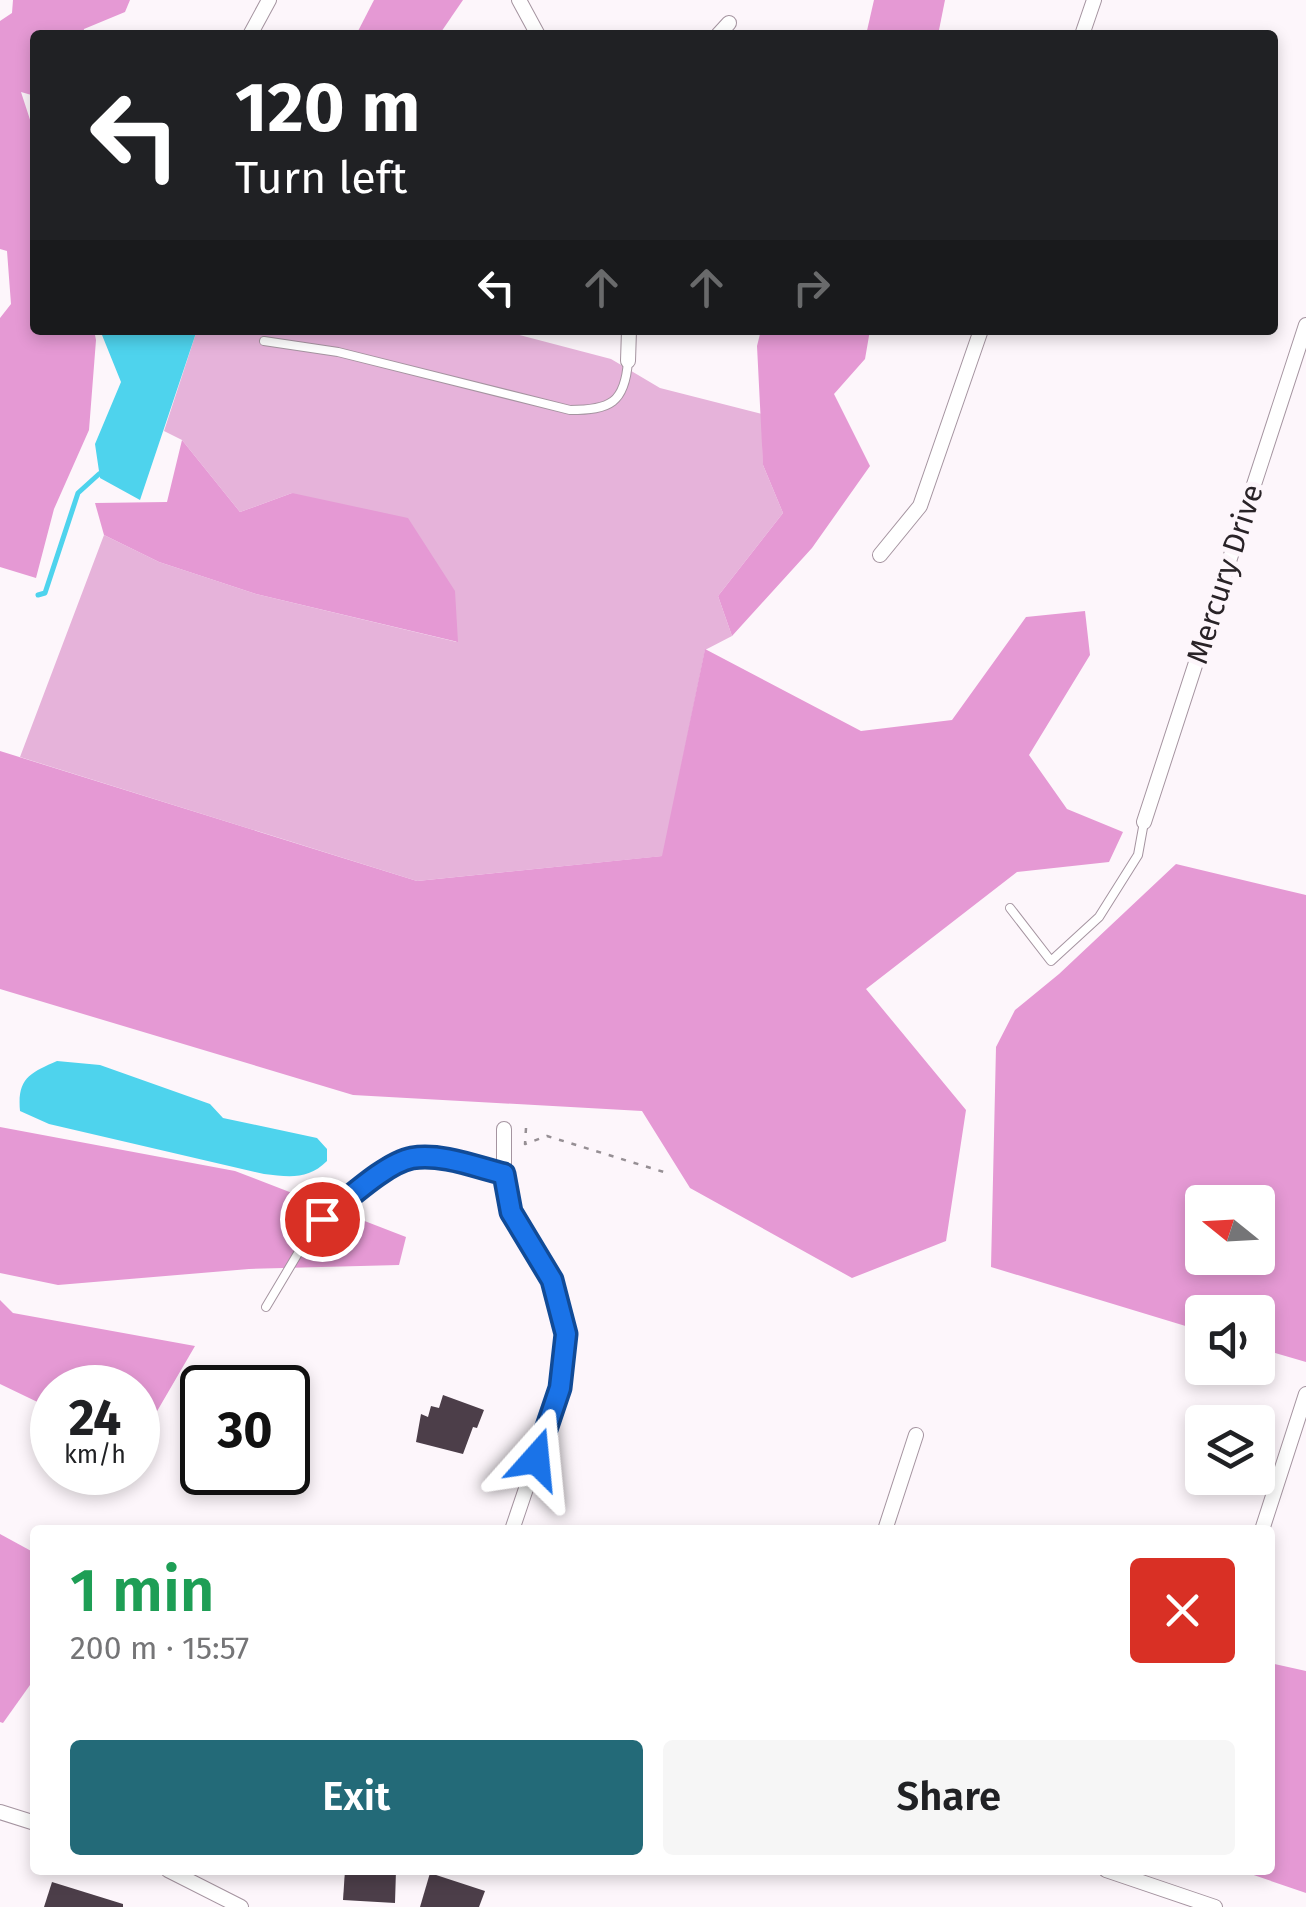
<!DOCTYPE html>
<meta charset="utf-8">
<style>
body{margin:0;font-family:"Fira Sans",sans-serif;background:#f6f6f6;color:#202124;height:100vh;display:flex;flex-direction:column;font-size:38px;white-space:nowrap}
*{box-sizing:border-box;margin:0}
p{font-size:32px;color:#757577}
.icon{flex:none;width:55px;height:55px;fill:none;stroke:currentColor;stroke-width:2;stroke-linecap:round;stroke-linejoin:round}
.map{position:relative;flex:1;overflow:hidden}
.drawer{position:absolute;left:30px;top:1525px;width:1245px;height:350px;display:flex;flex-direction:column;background:#fff;border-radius:10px;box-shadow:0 5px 15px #0003}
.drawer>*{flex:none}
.guide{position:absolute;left:30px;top:30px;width:1248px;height:305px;border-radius:10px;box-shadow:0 5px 15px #0003;background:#202124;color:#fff;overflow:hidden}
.needle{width:65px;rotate:288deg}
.buttons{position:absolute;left:1185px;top:1185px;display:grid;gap:20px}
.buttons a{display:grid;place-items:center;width:90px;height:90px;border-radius:10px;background:#fff;box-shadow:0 5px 15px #0003;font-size:50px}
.speed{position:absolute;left:30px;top:1365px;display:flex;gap:20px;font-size:50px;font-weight:700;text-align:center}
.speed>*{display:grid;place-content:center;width:130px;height:130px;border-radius:50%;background:#fff;box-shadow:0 5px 15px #0003;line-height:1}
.speed small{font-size:25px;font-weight:400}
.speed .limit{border:5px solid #111;border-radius:15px;background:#fff;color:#111}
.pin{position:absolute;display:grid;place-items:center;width:85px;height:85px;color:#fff;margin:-42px;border:5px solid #fff;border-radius:50%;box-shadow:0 2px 10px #0007}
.me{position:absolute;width:110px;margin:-55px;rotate:18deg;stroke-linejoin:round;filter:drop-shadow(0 0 8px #0008)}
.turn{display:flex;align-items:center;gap:35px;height:210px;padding:0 40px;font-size:45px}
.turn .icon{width:130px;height:130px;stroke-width:2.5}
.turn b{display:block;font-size:70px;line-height:85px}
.lanes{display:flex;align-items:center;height:95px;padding:0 40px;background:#0003;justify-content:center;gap:50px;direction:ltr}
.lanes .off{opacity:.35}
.round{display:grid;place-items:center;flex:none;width:105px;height:105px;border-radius:10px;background:#f6f6f6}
.overview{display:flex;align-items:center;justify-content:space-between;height:170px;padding:0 40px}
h1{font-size:60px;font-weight:600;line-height:75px;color:#1e9e55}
.action{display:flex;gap:20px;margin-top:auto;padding:20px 40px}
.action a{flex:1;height:115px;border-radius:10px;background:#236a78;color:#fff;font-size:40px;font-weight:600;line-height:115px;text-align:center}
.action a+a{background:#f6f6f6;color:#202124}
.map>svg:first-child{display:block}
</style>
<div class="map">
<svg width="1306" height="1907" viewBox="0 0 1306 1907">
<rect width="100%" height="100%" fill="#fdf6fb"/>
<!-- green -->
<polygon fill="#e6b3da" points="197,330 500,330 611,359 660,388 762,414 763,465 783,513 718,596 732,636 705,650 663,856 417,881 20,757 104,535 159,562 256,594 457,642 292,493 240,512 182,440 164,431"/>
<!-- forest -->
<g fill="#e599d4" fill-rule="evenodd">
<polygon points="13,0 130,0 125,12 84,29 83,35 35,35 35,96 21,92 35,135 35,330 94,330 96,340 89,430 54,509 36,578 0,567 0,318 11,304 7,251 0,249 0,21 12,13"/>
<polygon points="374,0 463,0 439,35 356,35"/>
<polygon points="874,0 945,0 938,35 866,35"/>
<polygon points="761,330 870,330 865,359 834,394 870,466 812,548 732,636 718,596 783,513 763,465 757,346"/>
<polygon points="182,440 240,512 292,493 408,518 455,591 458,642 256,594 159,562 104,535 95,503 167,502"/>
<polygon points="1085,611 1090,655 1029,755 1067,809 1123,832 1109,862 1017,872 866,989 966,1110 946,1241 852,1278 690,1188 642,1111 353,1095 0,989 0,751 417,881 662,856 705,649 861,731 952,720 1026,617"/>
<path d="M1176 864 1306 895V1362L1258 1348V1312H1202V1331L991 1267 996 1047 1015 1010 1059 974ZM1202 1202H1258V1258H1202Z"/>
<polygon points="0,1127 235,1171 406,1237 399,1265 249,1269 58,1285 0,1273"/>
<polygon points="0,1300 13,1313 195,1346 149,1425 138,1423 138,1388 52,1388 52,1409 0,1384"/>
<polygon points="0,1534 33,1552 35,1678 3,1723 0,1722"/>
<polygon points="1270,1663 1306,1671 1306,1893 1239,1870 1270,1870"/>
</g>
<!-- water -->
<g fill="#4ed3ed">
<polygon points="100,330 197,330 140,500 100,478 95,444 121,382"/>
<path d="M57 1061 100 1065 210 1104 223 1118 317 1138 327 1149V1161C308 1180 289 1177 264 1174L49 1124 20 1111C17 1078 30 1073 57 1061Z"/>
</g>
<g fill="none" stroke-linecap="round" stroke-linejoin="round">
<!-- stream -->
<polyline stroke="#4ed3ed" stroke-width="5" points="38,595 45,593 78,493 99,474"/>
</g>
<!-- building -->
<g fill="#4c3e49">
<polygon points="443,1395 484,1410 477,1428 473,1427 463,1454 416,1442 421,1414 428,1417 431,1406 439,1408"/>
<polygon points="345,1870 396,1870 395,1903 343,1900"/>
<polygon points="430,1873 485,1891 479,1907 420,1907"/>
<polygon points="52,1882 123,1904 123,1907 44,1907"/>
</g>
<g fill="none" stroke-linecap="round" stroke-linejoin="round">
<defs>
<g id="lane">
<path d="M264 341 338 352 570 410C610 410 625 403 628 361"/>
<polyline points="1010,908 1051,961 1099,917 1138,855 1144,822"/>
<polyline points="266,1307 316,1223 399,1162 433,1157 504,1173"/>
</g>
<g id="street">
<polyline points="519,0 538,35"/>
<polyline points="250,35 269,0"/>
<polyline points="718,35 729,23"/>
<polyline points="1082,35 1094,0"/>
<polyline points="628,361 629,330"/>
<polyline points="880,555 920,506 981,330"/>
<polyline points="1144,822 1306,325"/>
<polyline points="504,1129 504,1173 511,1212 552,1280 566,1333 560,1388 512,1530"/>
<polyline points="885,1530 916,1435"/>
<polyline points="1262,1530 1306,1394"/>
<polyline points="0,1812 35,1823"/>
<polyline points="168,1870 241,1907"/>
<polyline points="1106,1870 1215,1907"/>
</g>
</defs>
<!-- lane casing -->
<use href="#lane" stroke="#a594a0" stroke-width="10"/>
<!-- street casing -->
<use href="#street" stroke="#a594a0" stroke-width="16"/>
<!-- path -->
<polyline stroke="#968f94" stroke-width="2.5" stroke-dasharray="5 8" stroke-linecap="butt" points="526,1128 525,1144 547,1136 667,1173"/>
<!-- lane -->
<use href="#lane" stroke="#fff" stroke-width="8"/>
<!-- street -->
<use href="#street" stroke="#fff" stroke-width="14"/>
</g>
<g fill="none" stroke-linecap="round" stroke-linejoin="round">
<defs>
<path id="route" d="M322 1219C345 1202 385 1163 412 1158 441 1153 476 1167 504 1174L511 1212 552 1280 566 1334 560 1388 536 1459"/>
</defs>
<!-- route casing -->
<use href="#route" stroke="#114b97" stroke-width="25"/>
<!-- route -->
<use href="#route" stroke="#1a73e8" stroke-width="18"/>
</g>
<g text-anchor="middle" stroke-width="10" stroke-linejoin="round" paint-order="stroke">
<!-- street labels -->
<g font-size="30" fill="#292327" stroke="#fdf6fb">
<text transform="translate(1225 574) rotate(-72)" y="10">Mercury Drive</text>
</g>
</g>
</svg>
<div class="buttons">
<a><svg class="needle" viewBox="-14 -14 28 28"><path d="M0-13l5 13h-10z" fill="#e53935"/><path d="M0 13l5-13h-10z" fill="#757577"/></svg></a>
<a><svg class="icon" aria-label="sound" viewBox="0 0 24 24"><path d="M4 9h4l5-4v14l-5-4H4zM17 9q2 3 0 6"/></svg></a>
<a><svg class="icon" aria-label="layers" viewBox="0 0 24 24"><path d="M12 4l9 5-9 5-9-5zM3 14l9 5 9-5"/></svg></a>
</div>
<div class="speed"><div>24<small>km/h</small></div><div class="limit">30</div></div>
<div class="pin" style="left:322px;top:1219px;background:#d93025"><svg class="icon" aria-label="arrive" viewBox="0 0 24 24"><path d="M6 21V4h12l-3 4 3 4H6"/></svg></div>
<svg class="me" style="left:536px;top:1459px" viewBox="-20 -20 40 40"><path d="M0-17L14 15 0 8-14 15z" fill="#1a73e8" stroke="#fff" stroke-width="4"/></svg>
<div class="guide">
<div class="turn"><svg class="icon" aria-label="left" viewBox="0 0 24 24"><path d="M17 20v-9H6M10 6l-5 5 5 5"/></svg><div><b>120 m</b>Turn left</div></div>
<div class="lanes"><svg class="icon" aria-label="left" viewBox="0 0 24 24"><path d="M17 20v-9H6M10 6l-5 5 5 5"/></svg><svg class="icon off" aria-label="ahead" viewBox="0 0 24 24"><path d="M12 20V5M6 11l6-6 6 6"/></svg><svg class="icon off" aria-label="ahead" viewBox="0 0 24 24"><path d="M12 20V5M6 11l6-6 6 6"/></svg><svg class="icon off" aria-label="right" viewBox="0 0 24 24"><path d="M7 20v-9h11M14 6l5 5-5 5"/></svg></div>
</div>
<section class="drawer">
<div class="overview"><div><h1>1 min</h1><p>200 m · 15:57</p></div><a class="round" style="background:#d93025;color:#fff"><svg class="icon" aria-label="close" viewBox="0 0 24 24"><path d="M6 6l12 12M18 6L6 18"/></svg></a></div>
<div class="action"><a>Exit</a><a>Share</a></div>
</section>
</div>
